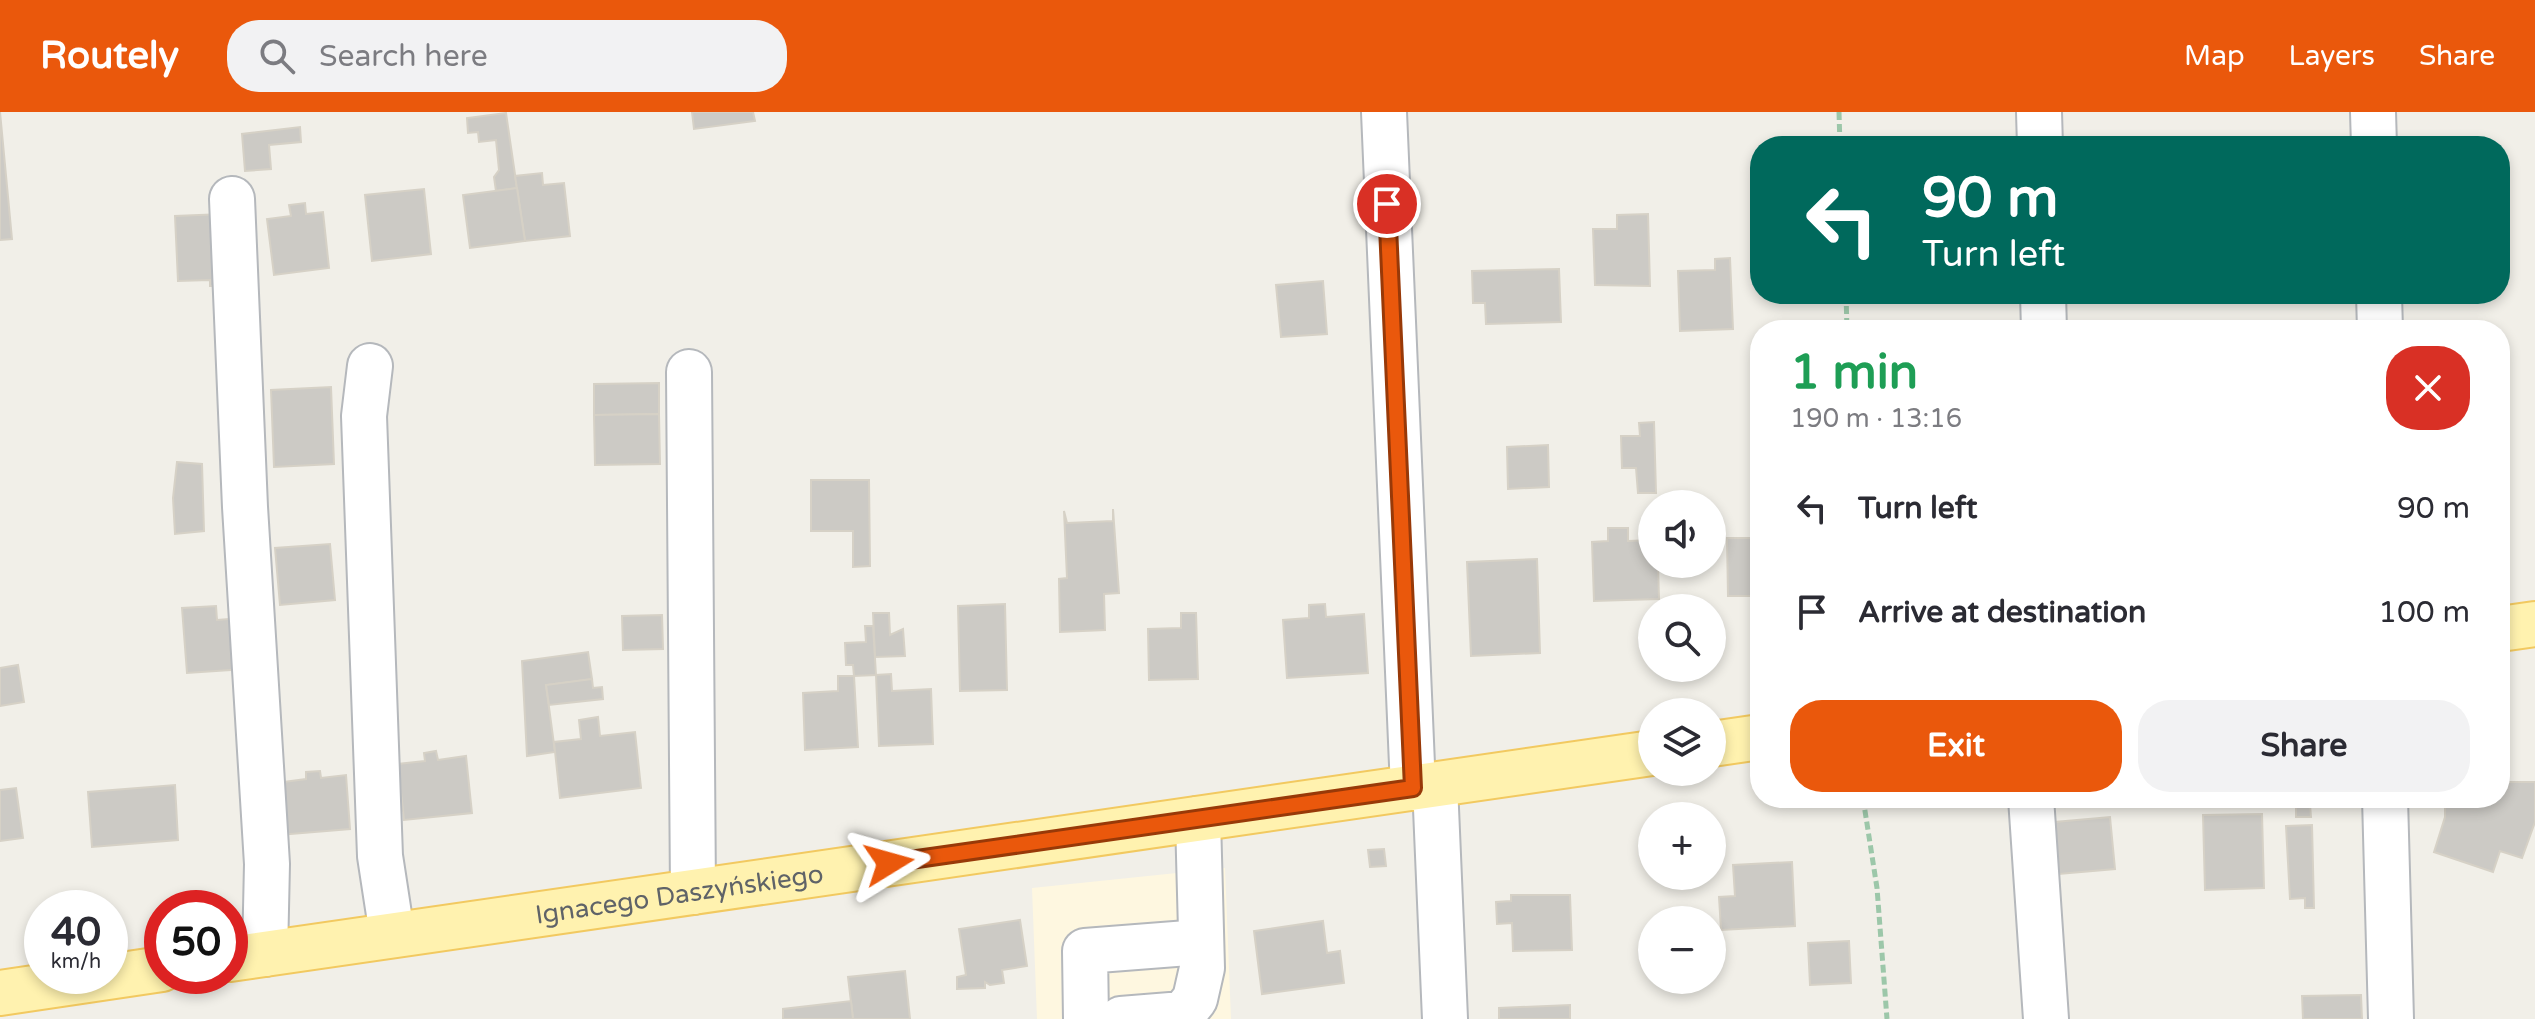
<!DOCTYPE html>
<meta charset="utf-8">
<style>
body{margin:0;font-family:"Varela Round",sans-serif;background:#f2f2f3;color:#2b2b33;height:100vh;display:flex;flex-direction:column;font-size:30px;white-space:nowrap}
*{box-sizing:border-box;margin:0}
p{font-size:26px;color:#7c7c81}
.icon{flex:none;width:44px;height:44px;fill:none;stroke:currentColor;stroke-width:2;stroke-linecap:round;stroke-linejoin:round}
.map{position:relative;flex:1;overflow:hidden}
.drawer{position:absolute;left:1750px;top:208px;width:760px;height:488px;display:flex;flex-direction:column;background:#fff;border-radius:32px;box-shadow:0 4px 12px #0003}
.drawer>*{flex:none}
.banner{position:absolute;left:1750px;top:24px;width:760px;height:168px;border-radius:32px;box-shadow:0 4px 12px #0003;background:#00695c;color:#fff;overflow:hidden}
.buttons{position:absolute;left:1638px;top:378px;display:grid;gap:16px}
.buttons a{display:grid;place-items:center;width:88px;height:88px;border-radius:50%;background:#fff;box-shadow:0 4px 12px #0003;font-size:40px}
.speed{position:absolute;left:24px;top:778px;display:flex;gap:16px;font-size:40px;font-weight:700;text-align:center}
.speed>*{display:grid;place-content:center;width:104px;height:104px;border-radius:50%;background:#fff;box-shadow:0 4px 12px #0003;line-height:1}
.speed small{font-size:20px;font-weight:400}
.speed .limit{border:12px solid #d22;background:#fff;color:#111}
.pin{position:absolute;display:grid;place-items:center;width:68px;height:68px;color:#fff;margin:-34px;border:4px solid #fff;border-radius:50%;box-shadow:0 2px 8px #0007}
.me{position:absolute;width:88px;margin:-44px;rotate:82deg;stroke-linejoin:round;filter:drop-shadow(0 0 6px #0008)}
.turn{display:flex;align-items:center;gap:28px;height:168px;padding:0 40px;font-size:36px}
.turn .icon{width:104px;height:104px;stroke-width:2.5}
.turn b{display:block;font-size:56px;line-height:68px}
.round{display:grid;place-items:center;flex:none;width:84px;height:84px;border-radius:32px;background:#f2f2f3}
.overview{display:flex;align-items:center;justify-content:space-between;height:136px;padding:0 40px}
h1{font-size:48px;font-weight:800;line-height:60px;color:#1e9e55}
.cta{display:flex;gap:16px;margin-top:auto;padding:16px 40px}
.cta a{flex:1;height:92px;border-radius:32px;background:#ea580c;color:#fff;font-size:32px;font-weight:800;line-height:92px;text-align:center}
.cta a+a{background:#f2f2f3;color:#2b2b33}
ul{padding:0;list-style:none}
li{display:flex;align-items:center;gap:24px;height:104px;padding:0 40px}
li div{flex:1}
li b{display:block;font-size:30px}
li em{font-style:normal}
header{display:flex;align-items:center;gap:48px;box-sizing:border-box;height:112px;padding:0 40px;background:#ea580c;color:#fff}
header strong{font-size:38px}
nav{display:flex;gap:44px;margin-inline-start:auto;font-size:28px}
.search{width:560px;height:72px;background:#f2f2f3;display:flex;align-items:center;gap:20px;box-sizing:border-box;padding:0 28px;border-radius:32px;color:#7c7c81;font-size:30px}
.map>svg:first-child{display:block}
</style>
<header>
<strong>Routely</strong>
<div class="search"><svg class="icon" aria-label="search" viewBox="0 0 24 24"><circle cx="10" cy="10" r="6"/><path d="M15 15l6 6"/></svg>Search here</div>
<nav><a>Map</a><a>Layers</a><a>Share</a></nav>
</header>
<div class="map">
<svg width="2535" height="907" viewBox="0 0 2535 907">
<rect width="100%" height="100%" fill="#f1efe8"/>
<!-- commercial -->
<polygon fill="#fef7e0" points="1225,756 1231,907 1037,907 1032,776"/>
<!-- building -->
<g fill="#cccac5" stroke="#d6d1c6" stroke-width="2">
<polygon points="0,0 12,127 0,128"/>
<polygon points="692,0 753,0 755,9 694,17"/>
<polygon points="506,1 517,76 496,79 494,65 499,58 496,28 479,30 478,20 468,21 467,6"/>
<polygon points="300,15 301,30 269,33 271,57 245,59 242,22"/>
<polygon points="542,61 543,73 564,71 570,124 525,129 515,64"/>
<polygon points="517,76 525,129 470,136 463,83"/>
<polygon points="424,77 431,142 372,149 365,83"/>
<polygon points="305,91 306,102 323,100 329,156 274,163 267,107 291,104 289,93"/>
<polygon points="223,102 227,174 210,174 210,168 178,169 175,104"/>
<polygon points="1648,102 1650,174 1595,173 1593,117 1617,117 1617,103"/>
<polygon points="1730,146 1733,217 1680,219 1678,159 1715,158 1715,147"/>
<polygon points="1559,157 1561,210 1486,212 1485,191 1473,191 1472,159"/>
<polygon points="1323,169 1327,222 1281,225 1276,173"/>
<polygon points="659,271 659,302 594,303 594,272"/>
<polygon points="331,275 334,352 274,355 271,278"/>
<polygon points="659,302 660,352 595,353 594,303"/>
<polygon points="1654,310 1656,381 1638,381 1636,356 1622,356 1621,324 1640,324 1639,311"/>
<polygon points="1548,333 1549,375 1508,377 1507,335"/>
<polygon points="177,350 202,352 204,419 175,422 173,386"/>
<polygon points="811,368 869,368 870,454 853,455 853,419 811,419"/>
<polygon points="1113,397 1119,481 1104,482 1105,518 1060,520 1059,467 1067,466 1064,399 1067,411 1113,409"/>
<polygon points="1608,416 1628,416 1628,429 1652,428 1652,452 1658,452 1659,487 1594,489 1592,430 1608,429"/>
<polygon points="1727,426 1760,426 1760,484 1728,484"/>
<polygon points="330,432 335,488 280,493 275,436"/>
<polygon points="1537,447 1540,541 1471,544 1467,450"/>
<polygon points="1005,492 1007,578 960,579 958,494"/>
<polygon points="1325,492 1326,505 1364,502 1368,561 1287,566 1283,508 1309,506 1309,493"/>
<polygon points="216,494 217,508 241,506 245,557 187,561 182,496"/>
<polygon points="873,501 889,501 890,523 903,517 905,544 875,545"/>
<polygon points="1181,501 1196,501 1198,567 1149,568 1148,517 1181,516"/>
<polygon points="662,503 663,537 623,538 622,504"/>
<polygon points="865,514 873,514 876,563 854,564 853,553 846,553 845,531 866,530"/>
<polygon points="588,540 592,567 546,573 555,640 527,644 522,549"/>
<polygon points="18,553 24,590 0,594 0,556"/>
<polygon points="891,562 892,579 931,577 933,632 879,634 876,563"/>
<polygon points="838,564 854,564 858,635 805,638 803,581 838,579"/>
<polygon points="592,567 593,576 602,575 603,587 549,593 546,573"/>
<polygon points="598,605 600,624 635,620 641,676 560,686 554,630 581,627 579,608"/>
<polygon points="436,639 438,648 466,644 472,701 404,708 398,652 425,649 424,641"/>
<polygon points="320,659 321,666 346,663 350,717 279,723 275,671 306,667 306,660"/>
<polygon points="2500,670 2535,670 2535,710 2522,746 2500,739 2493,760 2434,740 2445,705 2445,686 2500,686"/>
<polygon points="175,673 178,728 92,735 88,680"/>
<polygon points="16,676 23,726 0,729 0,678"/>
<polygon points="2286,686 2346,686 2347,691 2310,692 2311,705 2296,705 2296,693 2286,693"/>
<polygon points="2262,702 2264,776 2205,778 2203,703"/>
<polygon points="2110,705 2115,757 2059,762 2055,710"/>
<polygon points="2312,713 2314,796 2305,796 2305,786 2290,787 2286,714"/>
<polygon points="1384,737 1386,754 1370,755 1368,738"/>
<polygon points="1792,750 1795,814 1721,818 1719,785 1735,784 1733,753"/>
<polygon points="1511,783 1570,783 1572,838 1513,839 1512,811 1497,812 1496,790 1511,789"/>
<polygon points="1020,808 1027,854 1002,858 1004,871 990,873 985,870 985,876 957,877 957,865 966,863 959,817"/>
<polygon points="1323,809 1327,841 1340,839 1344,871 1262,882 1254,819"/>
<polygon points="1849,829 1851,871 1810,873 1808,831"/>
<polygon points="905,859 910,907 853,907 848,865"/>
<polygon points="2361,883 2362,907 2303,907 2302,884"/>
<polygon points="851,889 853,907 783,907 783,897"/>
<polygon points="1570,893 1570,907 1499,907 1499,896"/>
</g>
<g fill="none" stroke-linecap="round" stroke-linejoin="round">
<defs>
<g id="minor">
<polyline points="1384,0 1413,676"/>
<polyline points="2039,0 2040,34"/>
<polyline points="2373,0 2374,34"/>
<polyline points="232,87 245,395 267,752 265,842"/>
<polyline points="2043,182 2044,218"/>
<polyline points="2379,182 2380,218"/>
<polyline points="370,254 364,304 380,744 392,822"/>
<polyline points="689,260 693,780"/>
<polyline points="1435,673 1445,907"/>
<polyline points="2031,686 2046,907"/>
<polyline points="2385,686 2391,907"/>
<polyline points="1086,907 1085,839 1201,830"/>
<polyline points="1121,907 1183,902 1195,887 1202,856 1198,707"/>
</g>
<g id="major">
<polyline points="2500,517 2535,512"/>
<polyline points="1712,632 1760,625"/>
<path id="s1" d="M230 847 1652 641"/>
<polyline points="0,881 162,857"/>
</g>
</defs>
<!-- minor casing -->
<use href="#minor" stroke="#b5b8bc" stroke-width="48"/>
<!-- major casing -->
<use href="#major" stroke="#f2c960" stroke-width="48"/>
<!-- path -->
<g stroke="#9cc7a9" stroke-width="5" stroke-dasharray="8 4" stroke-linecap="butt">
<polyline points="1839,0 1840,34"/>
<polyline points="1846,182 1847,218"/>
<polyline points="1863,686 1877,776 1887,907"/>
</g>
<!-- minor -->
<use href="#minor" stroke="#fff" stroke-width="44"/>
<!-- major -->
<use href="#major" stroke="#fff2af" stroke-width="44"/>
</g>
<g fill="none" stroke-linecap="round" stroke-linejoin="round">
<defs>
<polyline id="route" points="889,751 1413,676 1387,92"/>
</defs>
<!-- route casing -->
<use href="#route" stroke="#983908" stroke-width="20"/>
<!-- route -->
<use href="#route" stroke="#ea580c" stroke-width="14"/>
</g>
<g text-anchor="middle" stroke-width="8" stroke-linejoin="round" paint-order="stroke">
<!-- street labels -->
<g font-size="26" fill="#5f6368" stroke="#fff">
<text dy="9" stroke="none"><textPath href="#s1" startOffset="454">Ignacego Daszyńskiego</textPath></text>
</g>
</g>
</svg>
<div class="buttons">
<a><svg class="icon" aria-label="sound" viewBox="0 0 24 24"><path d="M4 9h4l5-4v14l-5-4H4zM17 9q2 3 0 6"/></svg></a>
<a><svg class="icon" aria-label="search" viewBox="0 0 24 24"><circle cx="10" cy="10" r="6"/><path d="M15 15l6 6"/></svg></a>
<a><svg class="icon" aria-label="layers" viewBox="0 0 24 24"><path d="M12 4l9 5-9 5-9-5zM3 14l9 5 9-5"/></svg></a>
<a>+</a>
<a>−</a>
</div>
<div class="speed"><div>40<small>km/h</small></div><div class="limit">50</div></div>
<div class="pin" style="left:1387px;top:92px;background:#d93025"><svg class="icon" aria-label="arrive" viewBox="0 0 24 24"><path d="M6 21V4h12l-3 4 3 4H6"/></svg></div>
<svg class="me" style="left:889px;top:751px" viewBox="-20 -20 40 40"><path d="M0-17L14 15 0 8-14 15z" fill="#ea580c" stroke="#fff" stroke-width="4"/></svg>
<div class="banner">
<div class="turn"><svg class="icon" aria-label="left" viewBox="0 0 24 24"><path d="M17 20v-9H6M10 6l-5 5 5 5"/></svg><div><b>90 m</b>Turn left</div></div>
</div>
<section class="drawer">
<div class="overview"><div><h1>1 min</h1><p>190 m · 13:16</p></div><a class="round" style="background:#d93025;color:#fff"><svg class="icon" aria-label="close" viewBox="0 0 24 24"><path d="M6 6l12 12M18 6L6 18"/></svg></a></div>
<ul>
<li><svg class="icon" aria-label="left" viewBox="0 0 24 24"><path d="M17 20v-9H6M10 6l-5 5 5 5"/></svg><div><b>Turn left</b></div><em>90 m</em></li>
<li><svg class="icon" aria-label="arrive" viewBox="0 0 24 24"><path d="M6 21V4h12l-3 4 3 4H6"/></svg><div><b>Arrive at destination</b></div><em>100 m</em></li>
</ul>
<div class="cta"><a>Exit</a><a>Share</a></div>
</section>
</div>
